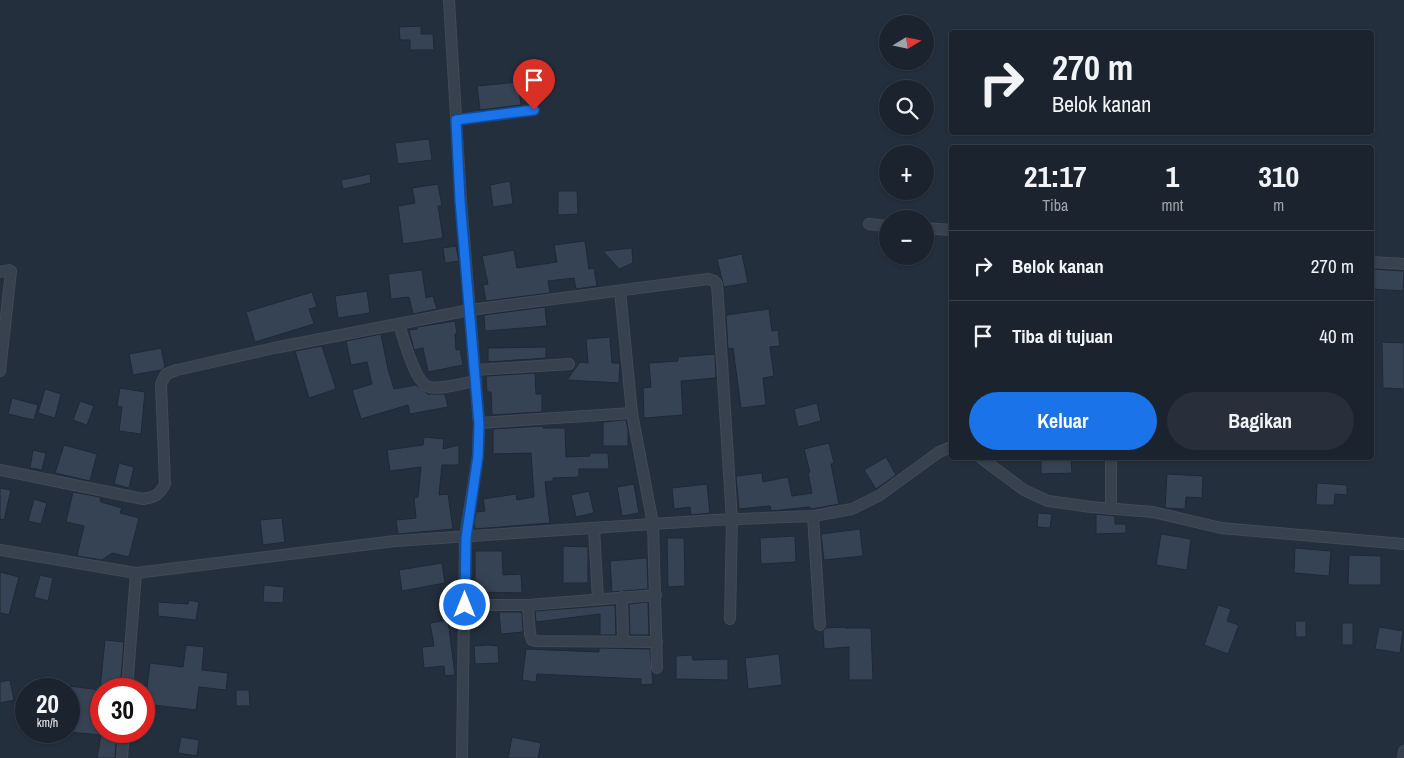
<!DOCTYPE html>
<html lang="id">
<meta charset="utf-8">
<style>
body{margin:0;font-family:"Archivo Narrow",sans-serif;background:#282f3a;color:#f1f3f6;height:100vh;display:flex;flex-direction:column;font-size:19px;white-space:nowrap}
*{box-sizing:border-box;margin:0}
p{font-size:16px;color:#a0a4aa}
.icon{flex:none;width:28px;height:28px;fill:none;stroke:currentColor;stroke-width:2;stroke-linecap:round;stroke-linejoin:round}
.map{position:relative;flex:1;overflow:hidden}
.panel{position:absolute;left:949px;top:145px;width:425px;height:315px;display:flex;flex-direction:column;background:#1b232e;border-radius:5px;box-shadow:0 1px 4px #0004,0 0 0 1px #39404a}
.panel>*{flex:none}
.banner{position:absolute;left:949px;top:30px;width:425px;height:105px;border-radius:5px;box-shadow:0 1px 4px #0004,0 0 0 1px #39404a;background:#1b232e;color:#f1f3f6;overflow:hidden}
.needle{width:32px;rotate:80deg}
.tools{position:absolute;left:879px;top:15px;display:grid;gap:10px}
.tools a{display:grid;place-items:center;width:55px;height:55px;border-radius:50%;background:#1b232e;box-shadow:0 1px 4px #0004,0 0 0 1px #39404a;font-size:25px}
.speed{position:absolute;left:15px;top:678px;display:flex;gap:10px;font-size:25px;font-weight:700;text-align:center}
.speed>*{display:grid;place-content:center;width:65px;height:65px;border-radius:50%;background:#1b232e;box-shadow:0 1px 4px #0004,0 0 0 1px #39404a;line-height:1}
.speed small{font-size:12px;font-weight:400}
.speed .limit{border:8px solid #d22;background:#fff;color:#111}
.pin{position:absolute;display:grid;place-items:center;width:42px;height:42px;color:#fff;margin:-51px -21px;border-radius:50% 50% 50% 0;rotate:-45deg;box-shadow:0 0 5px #0007}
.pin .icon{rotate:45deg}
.me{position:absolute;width:55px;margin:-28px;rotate:0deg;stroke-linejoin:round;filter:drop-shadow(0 0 4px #0008)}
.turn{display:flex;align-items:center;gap:18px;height:105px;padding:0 20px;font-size:22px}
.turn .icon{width:65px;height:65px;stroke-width:2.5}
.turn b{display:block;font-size:35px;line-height:42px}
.eta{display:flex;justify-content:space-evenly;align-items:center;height:85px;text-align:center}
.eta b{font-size:30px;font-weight:700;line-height:35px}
.cta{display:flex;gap:10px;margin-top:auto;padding:10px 20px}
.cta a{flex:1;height:58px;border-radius:30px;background:#1a73e8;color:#fff;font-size:20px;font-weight:700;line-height:58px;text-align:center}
.cta a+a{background:#282f3a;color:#f1f3f6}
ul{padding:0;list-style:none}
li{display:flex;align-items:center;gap:15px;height:70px;padding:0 20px;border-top:1px solid #39404a}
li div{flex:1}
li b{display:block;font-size:19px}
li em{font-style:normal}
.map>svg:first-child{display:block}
</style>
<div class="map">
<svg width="1404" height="758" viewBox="0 0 1404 758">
<rect width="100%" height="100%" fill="#242f3e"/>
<!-- building -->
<g fill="#364354" stroke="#1f2835">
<polygon points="421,26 421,34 433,34 434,50 410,50 410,40 400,40 399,27"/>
<polygon points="518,82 521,105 480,110 477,86"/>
<polygon points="429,139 432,160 398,164 395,143"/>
<polygon points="370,174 371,183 343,189 341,180"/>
<polygon points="510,181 513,204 493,207 490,185"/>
<polygon points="438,184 442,206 438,206 443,238 403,244 398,206 415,203 412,188"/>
<polygon points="558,191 577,191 578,214 558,215"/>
<polygon points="585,241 589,269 594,268 597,286 576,289 574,278 548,281 550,293 486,301 483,285 488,284 482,256 514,250 517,268 557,262 554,245"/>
<polygon points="456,246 459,261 445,263 443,248"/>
<polygon points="632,248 633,263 619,269 603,251"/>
<polygon points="742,254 748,283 724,287 717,259"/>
<polygon points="1371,269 1404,271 1403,291 1371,289"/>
<polygon points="422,270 426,298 433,296 437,309 413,314 409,297 391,299 388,274"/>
<polygon points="367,291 370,313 338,318 335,296"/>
<polygon points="312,292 317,307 309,309 314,324 255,342 246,312"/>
<polygon points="545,307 547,326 485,331 484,315"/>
<polygon points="769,309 772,331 778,330 780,346 770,347 774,376 763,378 766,405 741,408 733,348 728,349 726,315"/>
<polygon points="455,321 457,334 455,334 456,350 460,349 463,365 428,372 423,348 414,350 409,330 417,329 417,327"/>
<polygon points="381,334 388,369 394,389 416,385 428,394 445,394 448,407 410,414 408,405 361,419 352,390 372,384 367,362 351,365 346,341"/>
<polygon points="610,337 612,363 620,363 619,383 567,380 580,362 588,363 586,339"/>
<polygon points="1382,342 1404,343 1404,389 1383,388"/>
<polygon points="322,346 336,389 309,398 295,351"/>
<polygon points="546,347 546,358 488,362 488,348"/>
<polygon points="161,348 165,367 161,370 133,375 129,354"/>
<polygon points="715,354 716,378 681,381 683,415 644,418 643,388 651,387 649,363 678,361 678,357"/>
<polygon points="535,373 536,394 542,394 542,412 492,415 491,392 487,392 486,376"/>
<polygon points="120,388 145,392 141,434 119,431 122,407 117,406"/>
<polygon points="45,389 61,394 55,418 38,413"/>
<polygon points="12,398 38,405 34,420 8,414"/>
<polygon points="80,401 94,406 87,425 73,420"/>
<polygon points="817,403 821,421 798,427 794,409"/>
<polygon points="623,420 626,420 628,429 628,446 603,446 603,422"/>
<polygon points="543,426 543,428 565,428 566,457 590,456 590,453 608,453 609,469 579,469 579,477 553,478 553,481 545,482 550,523 475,529 474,523 476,512 485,511 483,499 516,494 517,500 534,497 531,453 493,454 493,429"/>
<polygon points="424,437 444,439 443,449 459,445 459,465 442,465 439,495 448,494 453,529 398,534 396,520 416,518 414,498 418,497 421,467 390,471 387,450 423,445"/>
<polygon points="829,443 834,463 831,464 839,504 812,509 810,509 810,507 771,511 770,506 739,509 736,476 762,473 763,482 788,477 792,496 812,493 808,473 810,472 804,449"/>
<polygon points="64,445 97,454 90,481 55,473"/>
<polygon points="33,450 46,453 42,470 30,468"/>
<polygon points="886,457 896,475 876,489 864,470"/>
<polygon points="1041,458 1071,458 1072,473 1041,474"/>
<polygon points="119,463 134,467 129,488 114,484"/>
<polygon points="1167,474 1203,476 1202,498 1186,497 1185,509 1165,508"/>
<polygon points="1317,483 1347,485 1347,495 1335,494 1334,505 1316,505"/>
<polygon points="634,484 639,513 622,516 617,487"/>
<polygon points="707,484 710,513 691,515 690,507 674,509 672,488"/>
<polygon points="0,488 11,490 4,520 0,519"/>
<polygon points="589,491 594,513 576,517 571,495"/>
<polygon points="73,492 100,497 101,502 122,508 120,513 139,518 129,557 112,553 102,560 77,556 84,526 66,522"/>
<polygon points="34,499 47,503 41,524 28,521"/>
<polygon points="1038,513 1052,514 1050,528 1037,527"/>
<polygon points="1096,514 1115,516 1115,524 1126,524 1126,533 1096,534"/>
<polygon points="282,518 285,542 263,545 260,520"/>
<polygon points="860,529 863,556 824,560 821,534"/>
<polygon points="1161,534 1191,539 1187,570 1156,565"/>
<polygon points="795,536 796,562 761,564 760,538"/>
<polygon points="667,538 684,538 685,586 668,587"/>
<polygon points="563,546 588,547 588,583 563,583"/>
<polygon points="1295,548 1331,551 1329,576 1294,573"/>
<polygon points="475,551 502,551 503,575 521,574 522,593 475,592"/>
<polygon points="1349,555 1381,556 1381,585 1348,585"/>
<polygon points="647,558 648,589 612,592 610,561"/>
<polygon points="442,563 445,583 402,591 399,570"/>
<polygon points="0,572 19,577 9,615 0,613"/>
<polygon points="40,575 53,578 48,601 34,597"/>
<polygon points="264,585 284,587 283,603 263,602"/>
<polygon points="189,600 199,602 196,620 158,616 158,602 188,604"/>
<polygon points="648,602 649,635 630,635 629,604"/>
<polygon points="615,605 616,635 600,635 600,614 536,622 535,611"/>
<polygon points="1218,605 1231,609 1227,621 1239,625 1228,654 1204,645"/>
<polygon points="499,612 522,612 523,632 501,634"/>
<polygon points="448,620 455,675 445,676 444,666 424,668 422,647 434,646 430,623"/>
<polygon points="1295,621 1306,621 1306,637 1296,637"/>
<rect x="1342" y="623" width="11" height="22"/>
<polygon points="845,627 845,628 871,628 873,680 849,680 849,647 824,649 823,631 826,628"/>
<polygon points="1379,627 1403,631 1400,653 1375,649"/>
<polygon points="105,640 124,642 120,689 100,689"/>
<polygon points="186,645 204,647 202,670 228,673 226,690 199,687 196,710 145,704 150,663 183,667"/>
<polygon points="489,645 498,646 499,663 475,664 474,646"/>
<polygon points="599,648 650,649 653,684 641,685 641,679 537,674 536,682 522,680 526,649 599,652"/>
<polygon points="779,654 782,685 748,689 745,658"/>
<polygon points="692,655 693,660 728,659 728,680 676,679 676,656"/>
<polygon points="10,680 14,700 0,703 0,682"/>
<polygon points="69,686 101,690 101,734 102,731 117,731 115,758 97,758 101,735 69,732"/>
<polygon points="236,690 249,690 250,706 236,706"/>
<polygon points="181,737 199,740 197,756 178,753"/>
<polygon points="512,737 541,743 538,758 508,758"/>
</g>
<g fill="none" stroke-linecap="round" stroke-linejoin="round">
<defs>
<polyline id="lane" points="456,120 534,110"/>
<g id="street">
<polyline points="449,0 461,200 479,423 478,456 465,537 462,758"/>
<polyline points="869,224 888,226"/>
<polyline points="925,228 951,230"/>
<polyline points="1371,262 1404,264"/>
<polyline points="0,272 9,270 11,271 0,371"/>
<polyline points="620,291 632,413 653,524 657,668"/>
<path d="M399 324C403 337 415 383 429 387 439 390 464 383 476 381"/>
<polyline points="475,370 569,364"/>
<polyline points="479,423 632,413"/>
<polyline points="981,458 1024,490 1048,501 1091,507 1153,512 1221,528 1404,544"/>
<path d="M0 470 143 499C155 497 159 495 165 484L161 384 166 374 177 370 274 348 470 310 708 279 714 281 717 284 732 520 730 619"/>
<polyline points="1111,509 1111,458"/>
<polyline points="813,516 820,625"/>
<polyline points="594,529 598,599"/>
<polyline points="0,550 136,573 395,541 714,520 813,516 852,509 880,495 939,452 951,447"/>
<polyline points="622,597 623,641"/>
<polyline points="465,605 528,605 530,634 532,640 536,641 657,642"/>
<polyline points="528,605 656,595"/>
<polyline points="127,689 136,573"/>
<polyline points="122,758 124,731"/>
<polyline points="1403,758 1404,751"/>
</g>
</defs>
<!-- lane casing -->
<use href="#lane" stroke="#414a57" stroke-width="8"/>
<!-- street casing -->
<use href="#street" stroke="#414a57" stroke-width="12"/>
<!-- lane -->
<use href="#lane" stroke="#38414e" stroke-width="5"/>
<!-- street -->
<use href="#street" stroke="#38414e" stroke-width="10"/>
</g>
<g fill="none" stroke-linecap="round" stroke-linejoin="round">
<defs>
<polyline id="route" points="465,605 466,538 478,456 479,424 460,200 456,120 534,110"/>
</defs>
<!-- route casing -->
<use href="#route" stroke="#114b97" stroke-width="12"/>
<!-- route -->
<use href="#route" stroke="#1a73e8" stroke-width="9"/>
</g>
</svg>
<div class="tools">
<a><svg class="needle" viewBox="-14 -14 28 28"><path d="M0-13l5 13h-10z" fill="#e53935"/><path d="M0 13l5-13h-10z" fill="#a0a4aa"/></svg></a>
<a><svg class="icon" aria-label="search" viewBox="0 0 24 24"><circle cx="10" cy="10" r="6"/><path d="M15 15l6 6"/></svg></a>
<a>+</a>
<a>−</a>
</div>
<div class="speed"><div>20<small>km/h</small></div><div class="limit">30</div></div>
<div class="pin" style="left:534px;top:110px;background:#d93025"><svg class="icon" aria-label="arrive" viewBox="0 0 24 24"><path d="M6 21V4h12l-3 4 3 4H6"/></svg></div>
<svg class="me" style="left:465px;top:605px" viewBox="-20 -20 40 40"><circle r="17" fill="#1a73e8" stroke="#fff" stroke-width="3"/><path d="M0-11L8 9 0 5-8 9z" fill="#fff"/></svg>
<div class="banner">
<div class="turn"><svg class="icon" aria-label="right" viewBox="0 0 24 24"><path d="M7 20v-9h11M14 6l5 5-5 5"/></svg><div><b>270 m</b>Belok kanan</div></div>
</div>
<section class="panel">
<div class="eta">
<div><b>21:17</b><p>Tiba</p></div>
<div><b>1</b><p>mnt</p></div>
<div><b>310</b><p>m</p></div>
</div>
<ul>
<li><svg class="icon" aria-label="right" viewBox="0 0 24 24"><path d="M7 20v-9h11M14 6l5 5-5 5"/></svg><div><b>Belok kanan</b></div><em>270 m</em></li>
<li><svg class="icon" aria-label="arrive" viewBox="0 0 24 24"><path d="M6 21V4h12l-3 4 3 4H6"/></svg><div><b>Tiba di tujuan</b></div><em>40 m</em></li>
</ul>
<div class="cta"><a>Keluar</a><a>Bagikan</a></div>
</section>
</div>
